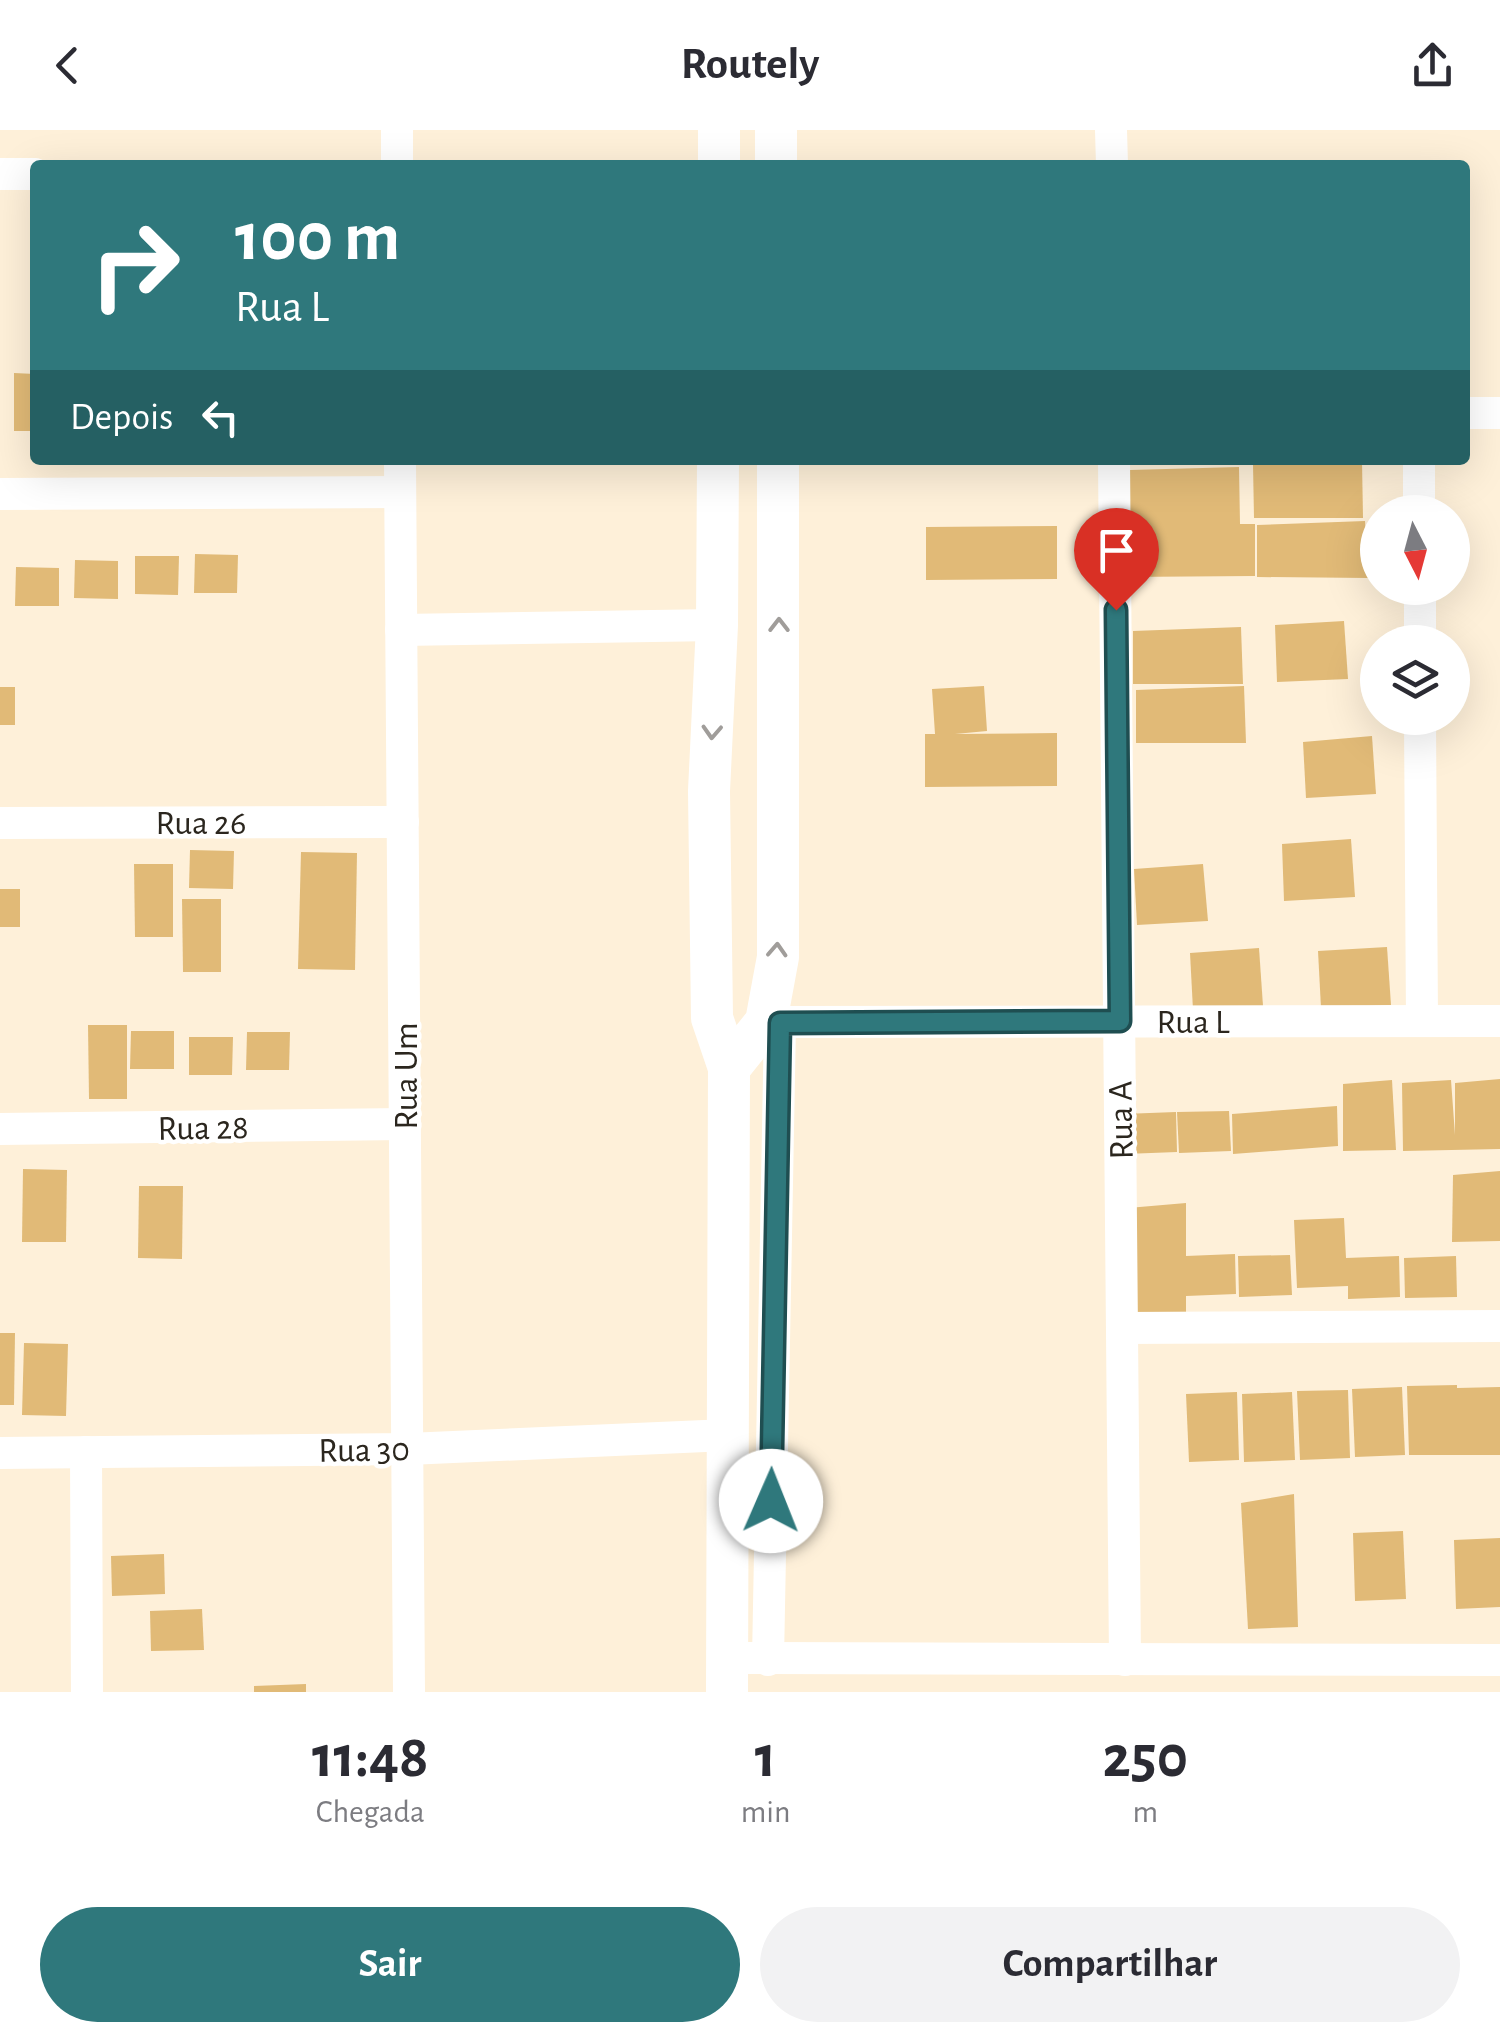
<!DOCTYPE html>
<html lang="pt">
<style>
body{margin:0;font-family:"Alegreya Sans",sans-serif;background:#f2f2f3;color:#2b2b33;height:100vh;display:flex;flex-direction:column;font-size:38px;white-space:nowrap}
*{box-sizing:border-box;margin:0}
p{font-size:32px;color:#7c7c81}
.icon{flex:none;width:55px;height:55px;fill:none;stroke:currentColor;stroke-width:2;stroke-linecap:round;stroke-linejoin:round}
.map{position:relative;height:1562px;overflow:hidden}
.drawer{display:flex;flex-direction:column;background:#fff;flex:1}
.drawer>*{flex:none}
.top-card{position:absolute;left:30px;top:30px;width:1440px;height:305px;border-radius:10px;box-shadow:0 10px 40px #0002;background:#2f787c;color:#fff;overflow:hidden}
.needle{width:65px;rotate:174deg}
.fabs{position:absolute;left:1360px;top:365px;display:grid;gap:20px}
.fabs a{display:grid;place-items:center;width:110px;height:110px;border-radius:50%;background:#fff;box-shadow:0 10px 40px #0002;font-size:50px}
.pin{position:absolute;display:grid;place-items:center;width:85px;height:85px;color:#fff;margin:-102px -42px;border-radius:50% 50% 50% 0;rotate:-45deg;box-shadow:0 0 10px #0007}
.pin .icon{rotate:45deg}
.me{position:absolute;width:110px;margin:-55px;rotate:1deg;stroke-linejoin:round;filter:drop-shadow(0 0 8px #0008)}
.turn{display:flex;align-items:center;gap:35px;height:210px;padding:0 40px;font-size:45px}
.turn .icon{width:130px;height:130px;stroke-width:2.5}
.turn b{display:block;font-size:70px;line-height:85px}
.then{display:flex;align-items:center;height:95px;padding:0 40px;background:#0003;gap:20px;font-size:38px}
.eta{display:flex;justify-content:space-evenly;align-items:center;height:170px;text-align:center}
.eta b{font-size:60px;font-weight:700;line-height:70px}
.action{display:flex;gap:20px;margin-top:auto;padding:20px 40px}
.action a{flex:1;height:115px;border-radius:60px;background:#2f787c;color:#fff;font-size:40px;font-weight:700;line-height:115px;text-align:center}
.action a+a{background:#f2f2f3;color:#2b2b33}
header{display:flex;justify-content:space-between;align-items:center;height:130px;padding:0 40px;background:#fff;font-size:45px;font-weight:700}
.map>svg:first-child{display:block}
</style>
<header><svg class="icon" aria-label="back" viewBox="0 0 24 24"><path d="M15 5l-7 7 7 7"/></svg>Routely<svg class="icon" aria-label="share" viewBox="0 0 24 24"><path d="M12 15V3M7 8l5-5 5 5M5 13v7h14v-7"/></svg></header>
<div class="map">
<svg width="1500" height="1562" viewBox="0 0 1500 1562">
<rect width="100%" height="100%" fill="#fef0d9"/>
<!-- building -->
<g fill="#e1ba77">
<polygon points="14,243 35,244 35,301 14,301"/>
<polygon points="1362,331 1363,388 1254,388 1253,334"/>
<polygon points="1239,337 1240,394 1255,394 1255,446 1124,447 1130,340"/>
<polygon points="1365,391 1368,448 1257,447 1257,395"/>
<polygon points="1057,396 1057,449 926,450 926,397"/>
<polygon points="195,424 238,425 237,463 194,463"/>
<polygon points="135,426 179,426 178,465 135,464"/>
<polygon points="75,430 118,431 118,469 74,468"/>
<polygon points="16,437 59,438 59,476 15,476"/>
<polygon points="1344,491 1348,549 1277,552 1275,495"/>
<polygon points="1241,497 1243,554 1133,554 1133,501"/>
<polygon points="984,556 987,601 955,604 1057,603 1057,656 925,657 925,604 935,604 932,559"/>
<polygon points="1244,556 1246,613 1136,613 1136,560"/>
<rect x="0" y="557" width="15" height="38"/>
<polygon points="1372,606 1376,664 1306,668 1303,612"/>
<polygon points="1351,709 1355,767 1284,771 1282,714"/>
<polygon points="190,720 234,721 233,759 189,758"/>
<polygon points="301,722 357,723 355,840 298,839"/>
<polygon points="134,734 173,734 173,807 135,807"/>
<polygon points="1203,734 1208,791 1137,795 1134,739"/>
<rect x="0" y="759" width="20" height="38"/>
<polygon points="182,769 221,769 221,842 183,842"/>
<polygon points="1387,817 1391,875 1321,878 1318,821"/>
<polygon points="1259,818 1263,876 1193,880 1190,823"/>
<polygon points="88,895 127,895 127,969 89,969"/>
<polygon points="131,901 174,901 174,939 130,939"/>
<polygon points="247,902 290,902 289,940 246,940"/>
<polygon points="189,907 233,907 232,945 189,945"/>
<polygon points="1500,949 1500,1019 1403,1021 1402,953 1451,950 1455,1005 1455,953"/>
<polygon points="1392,950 1396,1020 1343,1021 1343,954"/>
<polygon points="1337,976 1338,1016 1233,1024 1232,984"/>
<polygon points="1229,981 1231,1021 1179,1023 1177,982"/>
<polygon points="1176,982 1177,1022 1125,1024 1123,984"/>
<polygon points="23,1039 67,1040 66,1112 22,1112"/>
<polygon points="1500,1041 1500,1111 1452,1112 1453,1045"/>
<polygon points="139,1056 183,1056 182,1129 138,1128"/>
<polygon points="1186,1073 1186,1126 1235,1124 1236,1164 1186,1166 1186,1191 1129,1192 1128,1078"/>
<polygon points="1344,1088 1346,1128 1399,1126 1400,1167 1348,1169 1348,1156 1297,1158 1294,1090"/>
<polygon points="1290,1125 1292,1165 1239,1167 1238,1126"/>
<polygon points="1456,1126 1457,1167 1405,1168 1404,1128"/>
<polygon points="0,1203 15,1203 14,1275 0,1275"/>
<polygon points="24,1213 68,1214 66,1286 22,1285"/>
<polygon points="1457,1255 1457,1258 1500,1257 1500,1325 1409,1325 1407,1256"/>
<polygon points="1402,1257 1405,1325 1355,1327 1352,1259"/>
<polygon points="1348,1260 1350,1328 1300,1330 1297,1261"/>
<polygon points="1237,1262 1239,1330 1189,1332 1186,1264"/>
<polygon points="1292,1262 1295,1330 1244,1332 1242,1264"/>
<polygon points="1294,1364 1298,1497 1248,1499 1241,1373"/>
<polygon points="1403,1401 1406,1469 1355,1471 1353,1403"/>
<polygon points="1500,1408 1500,1477 1456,1479 1454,1410"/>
<polygon points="164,1424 165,1464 112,1466 111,1426"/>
<polygon points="202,1479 204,1520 151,1521 150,1481"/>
<polygon points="306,1554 306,1562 254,1562 254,1556"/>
</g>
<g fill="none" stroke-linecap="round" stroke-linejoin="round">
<!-- minor -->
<g stroke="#fff" stroke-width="32">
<polyline points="397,0 397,35"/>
<polyline points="1111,0 1112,35"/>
<polyline points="0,44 35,44"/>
<polyline points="1465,283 1500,283"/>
<polyline points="400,330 409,1562"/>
<polyline points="1114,330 1125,1530"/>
<polyline points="1419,330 1419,382"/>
<polyline points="0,364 400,362"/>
<polyline points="1420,458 1420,512"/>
<polyline points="401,500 717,495"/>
<polyline points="1420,588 1422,891"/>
<polyline points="0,693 403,692"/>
<polyline points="766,892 1500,891"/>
<polyline points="0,999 405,994"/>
<polyline points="1122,1198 1500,1196"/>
<polyline points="86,1322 87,1562"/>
<polyline points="0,1323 408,1319 728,1305"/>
<polyline points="728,1528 1500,1530"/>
<polyline points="768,1530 780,893"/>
</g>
<!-- tertiary -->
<g stroke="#fff" stroke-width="42">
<polyline points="776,0 776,35"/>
<polyline points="719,35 719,0"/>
<polyline points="718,330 717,495 709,661 712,888 729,938 727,1562"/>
<polyline points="729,938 766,892 778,827 778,330"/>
</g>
</g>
<!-- one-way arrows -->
<defs><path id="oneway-chevron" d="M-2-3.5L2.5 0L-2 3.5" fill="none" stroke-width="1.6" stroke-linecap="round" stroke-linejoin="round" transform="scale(2.5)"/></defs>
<g stroke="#a09d9a">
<use href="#oneway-chevron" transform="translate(779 495) rotate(-90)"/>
<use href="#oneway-chevron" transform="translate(712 602) rotate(93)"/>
<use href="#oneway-chevron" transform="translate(777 820) rotate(-87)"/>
</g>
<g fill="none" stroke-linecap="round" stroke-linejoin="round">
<defs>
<polyline id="route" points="771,1371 780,893 1120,891 1116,480"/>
</defs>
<!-- route casing -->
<use href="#route" stroke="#1f4e51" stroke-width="25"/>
<!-- route -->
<use href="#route" stroke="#2f787c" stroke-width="18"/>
</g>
<g text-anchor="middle" stroke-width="9" stroke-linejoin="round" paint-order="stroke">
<!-- street labels -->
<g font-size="35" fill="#2b261e" stroke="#fff">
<text x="201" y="704">Rua 26</text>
<text x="1193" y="903">Rua L</text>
<text transform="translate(405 946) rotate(-90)" y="12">Rua Um</text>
<text transform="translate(1120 990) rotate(-91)" y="12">Rua A</text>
<text transform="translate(203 997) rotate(-1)" y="12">Rua 28</text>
<text transform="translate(364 1319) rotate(-1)" y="12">Rua 30</text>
</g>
</g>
</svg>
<div class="fabs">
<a><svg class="needle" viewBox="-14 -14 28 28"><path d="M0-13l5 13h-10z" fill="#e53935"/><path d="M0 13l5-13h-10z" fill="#7c7c81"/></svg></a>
<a><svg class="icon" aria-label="layers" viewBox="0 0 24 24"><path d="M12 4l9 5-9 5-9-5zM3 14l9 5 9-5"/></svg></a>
</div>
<div class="pin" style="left:1116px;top:480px;background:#d93025"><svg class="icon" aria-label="arrive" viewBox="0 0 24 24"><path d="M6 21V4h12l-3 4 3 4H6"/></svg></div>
<svg class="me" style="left:771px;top:1371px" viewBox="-20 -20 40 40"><circle r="19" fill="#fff"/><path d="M0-13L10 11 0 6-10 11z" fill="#2f787c"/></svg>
<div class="top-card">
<div class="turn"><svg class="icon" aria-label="right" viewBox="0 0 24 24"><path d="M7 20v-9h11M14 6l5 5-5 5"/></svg><div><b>100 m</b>Rua L</div></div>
<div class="then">Depois<svg class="icon" aria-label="left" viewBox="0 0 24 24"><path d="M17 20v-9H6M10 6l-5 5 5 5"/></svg></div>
</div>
</div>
<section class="drawer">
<div class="eta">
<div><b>11:48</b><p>Chegada</p></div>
<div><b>1</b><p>min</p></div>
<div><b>250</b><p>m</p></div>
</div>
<div class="action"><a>Sair</a><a>Compartilhar</a></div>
</section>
